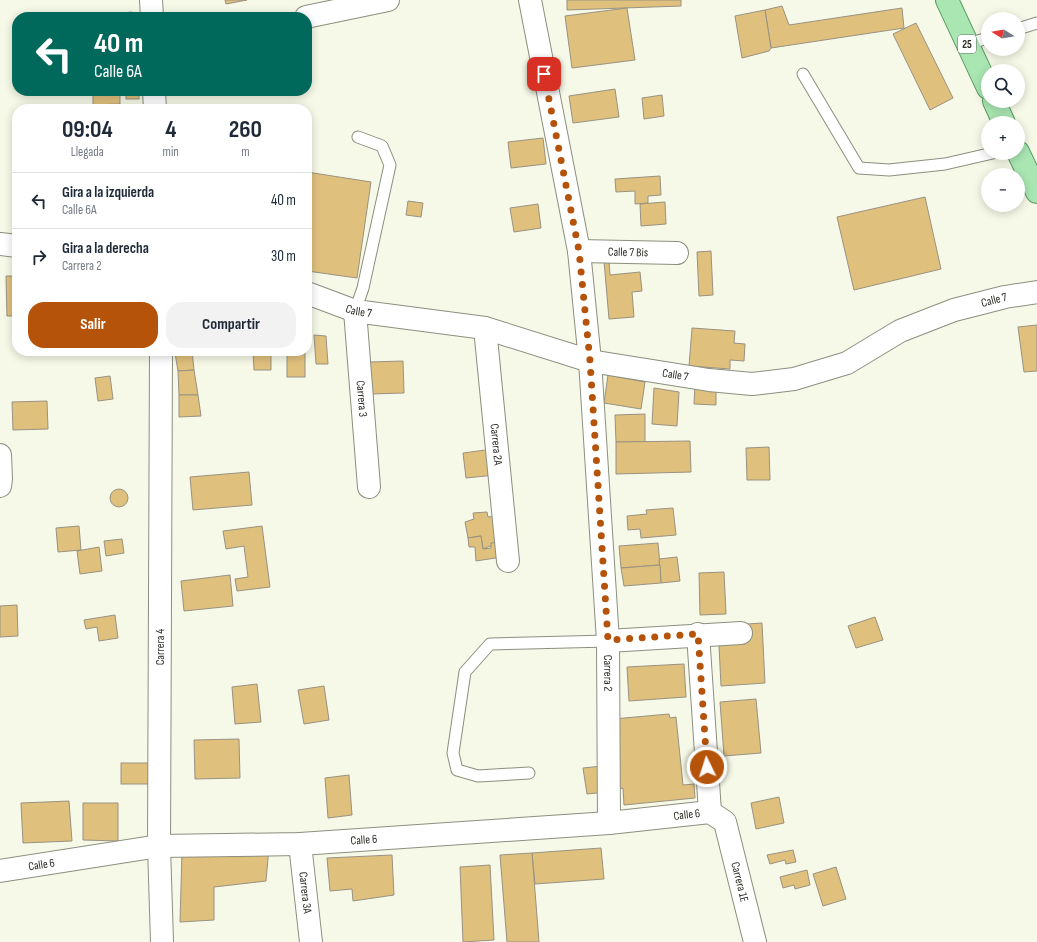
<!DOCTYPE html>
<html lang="es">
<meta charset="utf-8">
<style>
body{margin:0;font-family:"Sofia Sans Condensed",sans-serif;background:#f2f2f3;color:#1f2937;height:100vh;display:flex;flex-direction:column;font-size:15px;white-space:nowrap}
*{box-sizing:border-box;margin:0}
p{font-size:13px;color:#747a83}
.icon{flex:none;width:22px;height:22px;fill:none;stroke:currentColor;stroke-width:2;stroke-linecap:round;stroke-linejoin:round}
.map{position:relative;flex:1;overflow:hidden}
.details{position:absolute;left:12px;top:104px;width:300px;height:252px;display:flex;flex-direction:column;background:#fff;border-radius:16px;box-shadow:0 2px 10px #0003}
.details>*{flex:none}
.hud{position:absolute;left:12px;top:12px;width:300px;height:84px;border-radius:16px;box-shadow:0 2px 10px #0003;background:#00695c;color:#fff;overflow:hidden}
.needle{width:26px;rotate:281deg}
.fabs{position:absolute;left:981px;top:12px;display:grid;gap:8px}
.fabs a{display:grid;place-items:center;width:44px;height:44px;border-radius:50%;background:#fff;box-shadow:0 2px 10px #0003;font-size:20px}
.pin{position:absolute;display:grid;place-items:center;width:34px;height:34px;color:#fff;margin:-17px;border-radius:8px;box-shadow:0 2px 6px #0006}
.me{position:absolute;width:44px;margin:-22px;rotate:356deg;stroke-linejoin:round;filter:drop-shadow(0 0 3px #0008)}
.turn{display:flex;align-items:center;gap:14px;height:84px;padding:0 16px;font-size:18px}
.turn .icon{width:52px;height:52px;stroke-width:2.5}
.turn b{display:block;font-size:28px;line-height:34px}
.eta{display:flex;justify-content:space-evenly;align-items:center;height:68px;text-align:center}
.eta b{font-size:24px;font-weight:700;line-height:28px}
.action{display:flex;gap:8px;margin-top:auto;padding:8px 16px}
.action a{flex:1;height:46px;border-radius:16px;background:#b45309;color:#fff;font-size:16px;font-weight:700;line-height:46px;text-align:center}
.action a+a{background:#f2f2f3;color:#1f2937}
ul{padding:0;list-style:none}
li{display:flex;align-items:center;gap:12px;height:56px;padding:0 16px;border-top:1px solid #e0e1e3}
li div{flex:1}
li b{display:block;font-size:15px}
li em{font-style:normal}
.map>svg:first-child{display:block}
</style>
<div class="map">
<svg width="1037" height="942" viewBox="0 0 1037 942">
<rect width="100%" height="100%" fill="#f6f9e7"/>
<!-- building -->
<g fill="#e0c07d" stroke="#999282">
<polygon points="225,0 247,0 226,4"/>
<polygon points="567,0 681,0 681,6 567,10"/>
<polygon points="782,6 789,25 902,8 904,28 771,48 765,10"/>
<polygon points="627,8 635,60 572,68 565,16"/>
<polygon points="765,10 771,48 769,51 742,58 735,16"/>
<polygon points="132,12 132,17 81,17"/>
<polygon points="916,23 953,98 930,110 893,34"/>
<polygon points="615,89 619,117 573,123 569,96"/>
<polygon points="93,91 120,91 120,104 93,105"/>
<rect x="126" y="91" width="13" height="8"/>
<polygon points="662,95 664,116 644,119 642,98"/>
<polygon points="543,138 546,164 511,168 508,142"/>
<polygon points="307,172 371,182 357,278 307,271"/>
<polygon points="660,176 661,195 648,196 648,203 635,204 635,191 616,192 615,179"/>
<polygon points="925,197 941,269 854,290 837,217"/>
<polygon points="408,201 423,203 421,217 406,215"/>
<polygon points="665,202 666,224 641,226 640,204"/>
<polygon points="538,204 541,228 514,232 510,208"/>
<polygon points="711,251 713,295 699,296 697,252"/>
<polygon points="609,260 610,275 640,272 642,291 632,292 634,317 609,319 604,261"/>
<polygon points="6,276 17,276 17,316 7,316"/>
<polygon points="1037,325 1037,371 1024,372 1018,327"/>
<polygon points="692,328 735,331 734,343 745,344 744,361 730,360 730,369 689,366"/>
<polygon points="314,335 326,336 328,364 316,364"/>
<polygon points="192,351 194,370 178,371 175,353"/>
<polygon points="253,351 271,351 271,370 254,370"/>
<rect x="287" y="351" width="18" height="26"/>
<polygon points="403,361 404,393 371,394 370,362"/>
<polygon points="194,370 198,395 179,395 178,371"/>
<polygon points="608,375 645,382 641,409 604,403"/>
<polygon points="110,376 113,399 98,401 95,378"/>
<polygon points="695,385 716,385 716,405 694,404"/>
<polygon points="654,388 679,392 677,426 652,424"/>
<polygon points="179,395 198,395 201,416 179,417"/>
<polygon points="47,401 48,429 13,430 12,402"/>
<polygon points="645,414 645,442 616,442 615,415"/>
<polygon points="690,441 691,472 616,474 616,442"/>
<polygon points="769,447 770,480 747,480 746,448"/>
<polygon points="493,449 495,475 466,478 463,453"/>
<polygon points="249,472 252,505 193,510 190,477"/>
<circle cx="119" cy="498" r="9"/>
<polygon points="673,508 676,535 641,538 640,529 628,530 627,516 647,514 646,510"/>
<polygon points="487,512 488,517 497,516 500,542 483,549 481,536 468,538 465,522 474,519 473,513"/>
<polygon points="79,526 81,550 58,552 56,528"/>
<polygon points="262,526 270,587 237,591 235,579 248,577 244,546 226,549 223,531"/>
<polygon points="481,536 483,549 491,548 491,543 500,542 502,557 476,561 475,547 469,547 468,538"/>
<polygon points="122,539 124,553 106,556 104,541"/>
<polygon points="658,543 660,565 621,568 619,546"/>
<polygon points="99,547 102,571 80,574 77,551"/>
<polygon points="677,557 680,581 661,583 659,559"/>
<polygon points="660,565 661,583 624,586 621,568"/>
<polygon points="724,572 726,614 700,615 699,573"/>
<polygon points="230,575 233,606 184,611 181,581"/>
<polygon points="17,605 18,636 0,637 0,606"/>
<polygon points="115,615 118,638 99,641 97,627 86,629 84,620"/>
<polygon points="875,617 883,640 856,648 848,626"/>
<polygon points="762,623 765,683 721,686 718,626"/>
<polygon points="684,664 686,697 629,701 627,667"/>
<polygon points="257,684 261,722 235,724 232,687"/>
<polygon points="324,686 329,720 304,724 298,690"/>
<polygon points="756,699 761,753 724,756 720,702"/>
<polygon points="669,714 670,718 676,717 683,785 694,784 695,798 624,805 623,788 619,789 613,719"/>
<polygon points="239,739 240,778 195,779 194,740"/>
<rect x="121" y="763" width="30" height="21"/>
<polygon points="602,766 606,792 587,794 583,768"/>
<polygon points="349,775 352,815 328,818 325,778"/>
<polygon points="779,797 784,823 756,829 751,803"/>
<polygon points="69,801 72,841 23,843 21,803"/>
<polygon points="83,803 118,803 118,841 83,840"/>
<polygon points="269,847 266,881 214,887 214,920 180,922 182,852"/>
<polygon points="601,848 604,879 535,884 532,853"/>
<polygon points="793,850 796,862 786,864 785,860 770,864 767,855"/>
<polygon points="532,853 539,942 507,942 500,855"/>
<polygon points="392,855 394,895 353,901 352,889 330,891 327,858"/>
<polygon points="490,865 494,940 463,942 460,867"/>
<polygon points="836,867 846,899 823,906 813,874"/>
<polygon points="807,870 810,885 795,889 794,885 783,888 780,877"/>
</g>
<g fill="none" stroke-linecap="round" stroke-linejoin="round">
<defs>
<g id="service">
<polyline points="1018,29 1037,23"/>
<polyline points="967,44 988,38"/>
<polyline points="803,74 859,168 889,170 945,164 993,153"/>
<polyline points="355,311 363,288 390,165 382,146 358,137"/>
<polyline points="529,773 478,776 457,770 453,753 465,672 490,644 608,641"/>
</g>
<g id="minor">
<path id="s1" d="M530 0 579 251 590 361 608 641 609 823"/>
<polyline points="306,17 388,0"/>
<polyline points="0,244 17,246"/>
<path id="s2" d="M579 251 677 253"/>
<path id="s3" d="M307 293 355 311 485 328 590 361 709 380 752 384 794 379 847 363 900 331 954 310 1005 297 1037 292"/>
<path id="s4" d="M355 311 369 487"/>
<path id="s5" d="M485 328 508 561"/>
<polyline points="0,455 1,479 0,486"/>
<polyline points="698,634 710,812"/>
<polyline points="608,641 741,633"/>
<path id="s6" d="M300 844 311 942"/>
<path id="s7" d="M0 871 159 846 300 844 609 823 710 812 725 822 755 942"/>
</g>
<g id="tertiary">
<polyline points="151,0 152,17"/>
<polyline points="154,91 155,109"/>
<polyline points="161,351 159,846 162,942"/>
</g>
<g id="primary">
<polyline points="947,0 988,88"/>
<polyline points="994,101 1004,123"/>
<polyline points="1018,152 1037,192"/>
</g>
</defs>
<!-- service casing -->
<use href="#service" stroke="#8c8f7f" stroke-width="13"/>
<!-- minor casing -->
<use href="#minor" stroke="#8c8f7f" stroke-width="24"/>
<!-- tertiary casing -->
<use href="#tertiary" stroke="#8c8f7f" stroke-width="24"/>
<!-- primary casing -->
<use href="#primary" stroke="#589b60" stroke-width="24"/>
<!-- service -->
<use href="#service" stroke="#fff" stroke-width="11"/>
<!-- minor -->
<use href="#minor" stroke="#fff" stroke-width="22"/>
<!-- tertiary -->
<use href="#tertiary" stroke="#fff" stroke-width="22"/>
<!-- primary -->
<use href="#primary" stroke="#a9e6b2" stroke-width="22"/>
</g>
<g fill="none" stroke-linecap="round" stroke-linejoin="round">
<!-- route -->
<polyline stroke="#b45309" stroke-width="7" stroke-dasharray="0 12.6" points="544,74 579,251 590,361 608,640 698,634 707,767"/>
</g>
<g text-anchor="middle" stroke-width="3.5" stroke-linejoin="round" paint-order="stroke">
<!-- shield labels -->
<rect fill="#fff" stroke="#6b6d68" stroke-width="1" x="958" y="35" width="18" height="18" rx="3"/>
<g font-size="11" font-weight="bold" fill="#2c2e27">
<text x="967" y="48">25</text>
</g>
<!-- street labels -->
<g font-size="12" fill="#2c2e27" stroke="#fff">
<text dy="4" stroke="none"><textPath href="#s2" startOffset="49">Calle 7 Bis</textPath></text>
<text dy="4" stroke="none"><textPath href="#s3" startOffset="715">Calle 7</textPath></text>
<text dy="4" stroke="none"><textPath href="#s3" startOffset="55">Calle 7</textPath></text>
<text dy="4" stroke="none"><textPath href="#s3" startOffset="379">Calle 7</textPath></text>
<text dy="4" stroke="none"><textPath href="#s4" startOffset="88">Carrera 3</textPath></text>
<text dy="4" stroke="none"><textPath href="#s5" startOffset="117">Carrera 2A</textPath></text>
<text transform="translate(160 647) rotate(-90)" y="4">Carrera 4</text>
<text dy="4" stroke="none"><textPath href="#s1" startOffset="679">Carrera 2</textPath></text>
<text dy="4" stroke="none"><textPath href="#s7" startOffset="690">Calle 6</textPath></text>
<text dy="4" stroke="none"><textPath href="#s7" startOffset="366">Calle 6</textPath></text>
<text dy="4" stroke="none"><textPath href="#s7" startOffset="42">Calle 6</textPath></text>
<text dy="4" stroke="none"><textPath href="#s7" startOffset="793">Carrera 1E</textPath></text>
<text dy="4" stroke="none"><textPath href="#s6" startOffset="49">Carrera 3A</textPath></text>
</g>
</g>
</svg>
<div class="fabs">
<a><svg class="needle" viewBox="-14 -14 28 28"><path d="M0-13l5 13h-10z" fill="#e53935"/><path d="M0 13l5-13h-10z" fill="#747a83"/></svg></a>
<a><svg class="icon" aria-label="search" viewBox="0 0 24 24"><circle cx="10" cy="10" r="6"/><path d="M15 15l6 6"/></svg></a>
<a>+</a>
<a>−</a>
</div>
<div class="pin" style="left:544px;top:74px;background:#d93025"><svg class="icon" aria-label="arrive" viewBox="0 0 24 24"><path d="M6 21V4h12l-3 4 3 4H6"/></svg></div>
<svg class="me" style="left:707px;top:767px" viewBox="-20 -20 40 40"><circle r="17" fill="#b45309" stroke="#fff" stroke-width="3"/><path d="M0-11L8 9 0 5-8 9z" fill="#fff"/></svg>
<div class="hud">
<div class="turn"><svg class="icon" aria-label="left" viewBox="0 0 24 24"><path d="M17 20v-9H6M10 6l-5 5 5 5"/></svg><div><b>40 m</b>Calle 6A</div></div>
</div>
<section class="details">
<div class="eta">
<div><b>09:04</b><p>Llegada</p></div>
<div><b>4</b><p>min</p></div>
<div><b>260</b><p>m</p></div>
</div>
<ul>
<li><svg class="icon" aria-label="left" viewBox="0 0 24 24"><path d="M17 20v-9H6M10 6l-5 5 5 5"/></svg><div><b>Gira a la izquierda</b><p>Calle 6A</p></div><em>40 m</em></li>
<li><svg class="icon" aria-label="right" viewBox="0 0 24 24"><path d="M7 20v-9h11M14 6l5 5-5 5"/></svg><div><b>Gira a la derecha</b><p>Carrera 2</p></div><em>30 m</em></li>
</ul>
<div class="action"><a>Salir</a><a>Compartir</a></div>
</section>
</div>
